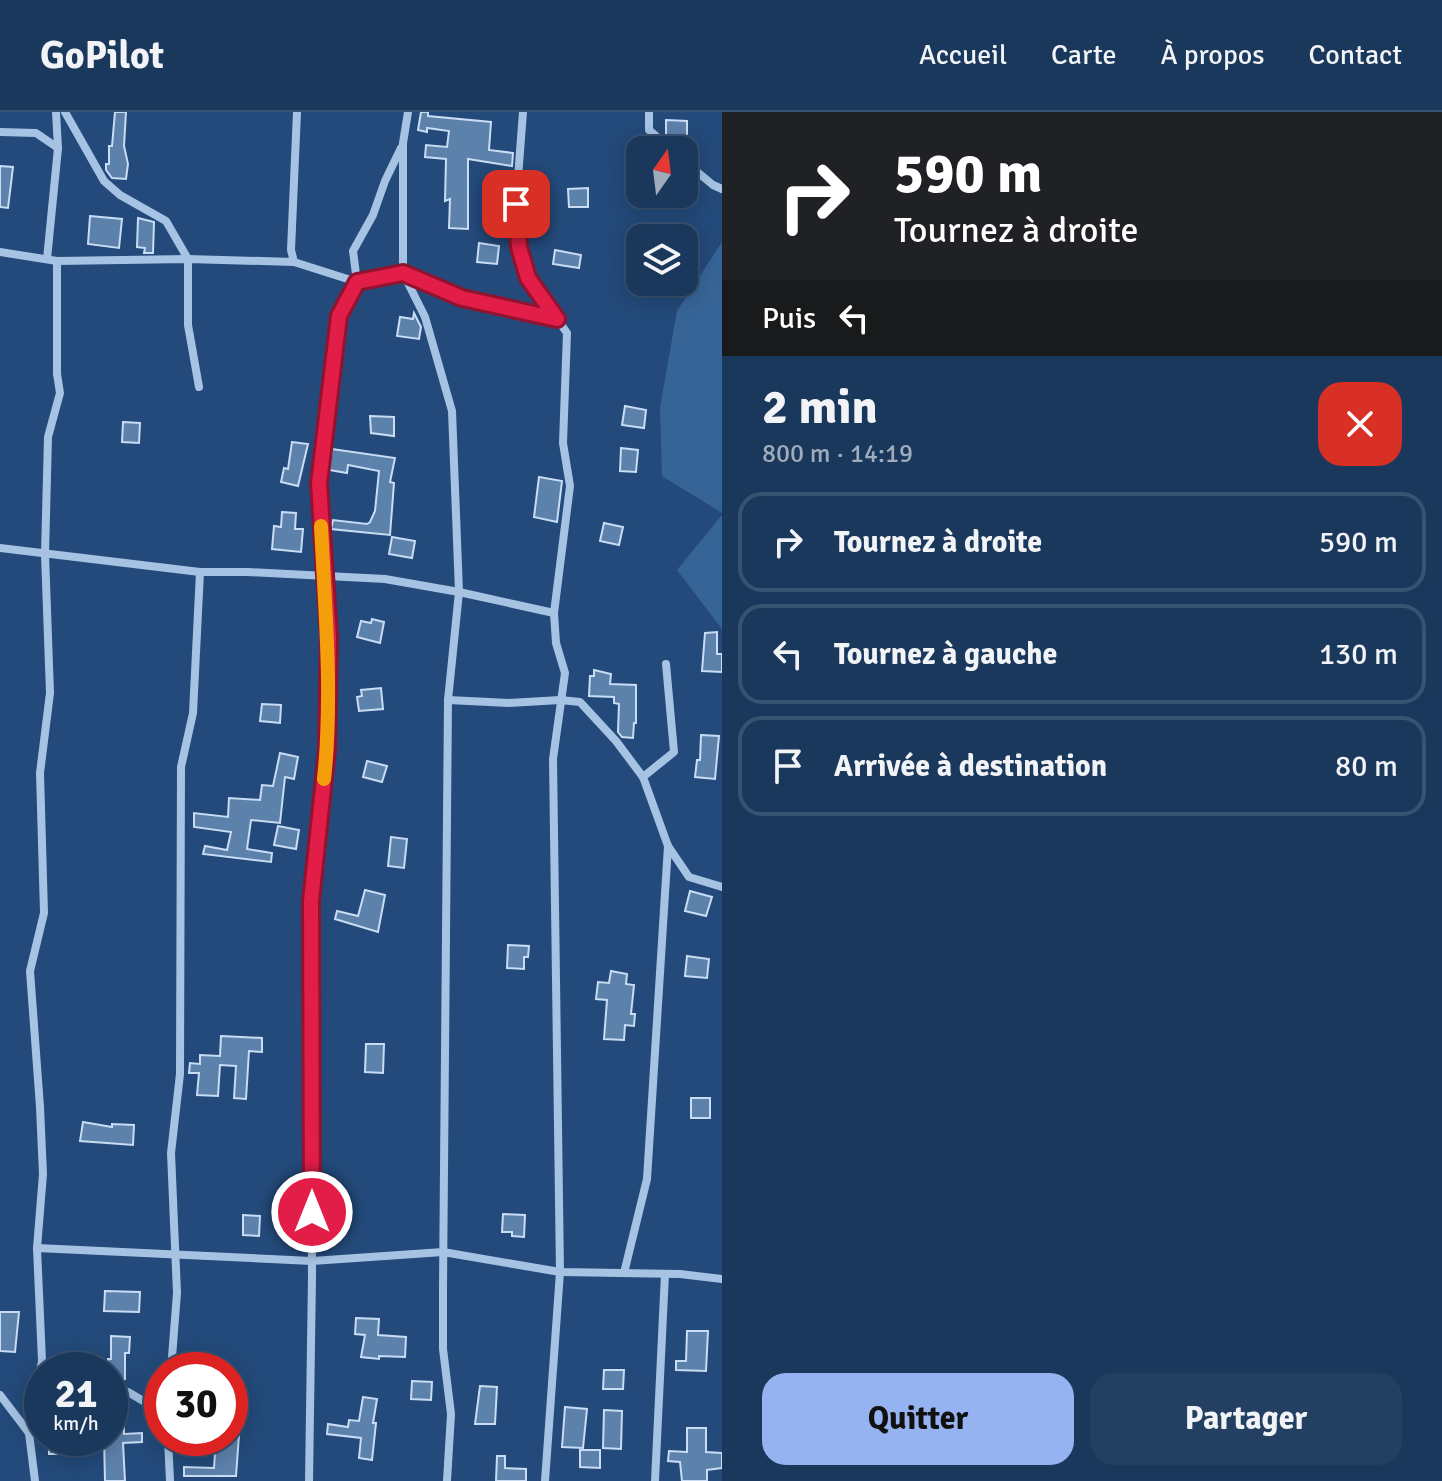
<!DOCTYPE html>
<html lang="fr">
<meta charset="utf-8">
<style>
body{margin:0;font-family:Signika,sans-serif;background:#233f62;color:#f1f3f6;height:100vh;display:flex;flex-direction:column;font-size:30px;white-space:nowrap}
*{box-sizing:border-box;margin:0}
p{font-size:26px;color:#9facbb}
.icon{flex:none;width:44px;height:44px;fill:none;stroke:currentColor;stroke-width:2;stroke-linecap:round;stroke-linejoin:round}
.map{position:relative;flex:1;overflow:hidden}
.details{display:flex;flex-direction:column;background:#1a385c;width:720px}
.details>*{flex:none}
.hud{background:#202124;color:#fff;overflow:hidden}
.needle{width:52px;rotate:14deg}
.controls{position:absolute;left:626px;top:24px;display:grid;gap:16px}
.controls a{display:grid;place-items:center;width:72px;height:72px;border-radius:16px;background:#1a385c;box-shadow:0 4px 20px #0003,0 0 0 2px #385272;font-size:40px}
.speed{position:absolute;left:24px;top:1240px;display:flex;gap:16px;font-size:40px;font-weight:700;text-align:center}
.speed>*{display:grid;place-content:center;width:104px;height:104px;border-radius:50%;background:#1a385c;box-shadow:0 4px 20px #0003,0 0 0 2px #385272;line-height:1}
.speed small{font-size:20px;font-weight:400}
.speed .limit{border:12px solid #d22;background:#fff;color:#111}
.pin{position:absolute;display:grid;place-items:center;width:68px;height:68px;color:#fff;margin:-34px;border-radius:16px;box-shadow:0 4px 12px #0006}
.me{position:absolute;width:88px;margin:-44px;rotate:0deg;stroke-linejoin:round;filter:drop-shadow(0 0 6px #0008)}
.turn{display:flex;align-items:center;gap:28px;height:168px;padding:0 40px;font-size:36px}
.turn .icon{width:104px;height:104px;stroke-width:2.5}
.turn b{display:block;font-size:56px;line-height:68px}
.then{display:flex;align-items:center;height:76px;padding:0 40px;background:#0003;gap:16px;font-size:30px}
.round{display:grid;place-items:center;flex:none;width:84px;height:84px;border-radius:24px;background:#233f62}
.head{display:flex;align-items:center;justify-content:space-between;height:136px;padding:0 40px}
h1{font-size:48px;font-weight:800;line-height:60px}
.primary-button{display:flex;gap:16px;margin-top:auto;padding:16px 40px}
.primary-button a{flex:1;height:92px;border-radius:24px;background:#95b2f1;color:#111;font-size:32px;font-weight:800;line-height:92px;text-align:center}
.primary-button a+a{background:#233f62;color:#f1f3f6}
ul{padding:0;list-style:none}
li{display:flex;align-items:center;gap:24px;height:100px;margin:0 16px 12px;padding:0 24px;border:4px solid #385272;border-radius:24px}
li div{flex:1}
li b{display:block;font-size:30px}
li em{font-style:normal}
header{display:flex;align-items:center;gap:48px;box-sizing:border-box;height:112px;padding:0 40px;background:#1a385c;border-bottom:2px solid #385272}
header strong{font-size:38px}
nav{display:flex;gap:44px;margin-inline-start:auto;font-size:28px}
main{display:flex;flex:1;min-height:0}
.map>svg:first-child{display:block}
</style>
<header>
<strong>GoPilot</strong>
<nav><a>Accueil</a><a>Carte</a><a>À propos</a><a>Contact</a></nav>
</header>
<main>
<div class="map">
<svg width="722" height="1369" viewBox="0 0 722 1369">
<rect width="100%" height="100%" fill="#234a7a"/>
<!-- green -->
<g fill="#376497">
<polygon points="722,130 722,401 662,364 660,296 677,199"/>
<polygon points="722,403 722,517 677,458"/>
</g>
<!-- building -->
<g fill="#5c81ab" stroke="#c8dcf4" stroke-width="2">
<polygon points="115,0 126,0 124,34 128,52 126,67 112,66 106,58 106,52 109,52 109,34 112,34"/>
<polygon points="421,0 428,0 428,4 491,10 489,38 513,41 512,54 468,47 468,117 449,116 450,87 445,89 446,47 425,45 426,33 447,35 449,19 427,16 427,20 418,18"/>
<polygon points="666,8 687,9 687,28 670,27 666,23"/>
<polygon points="0,54 13,55 8,96 0,95"/>
<polygon points="588,76 588,95 569,95 568,77"/>
<polygon points="90,104 122,107 119,136 88,132"/>
<polygon points="138,106 154,110 153,141 144,141 145,136 137,135"/>
<polygon points="479,131 499,134 497,152 477,150"/>
<polygon points="555,138 581,143 579,156 553,152"/>
<polygon points="414,201 421,215 419,227 397,224 400,205 413,207"/>
<polygon points="625,294 646,298 644,316 622,313"/>
<polygon points="370,304 394,305 394,324 371,321"/>
<polygon points="123,310 140,311 139,331 122,330"/>
<polygon points="292,330 308,332 298,374 281,370 284,356 288,357"/>
<polygon points="621,336 638,338 636,360 620,359"/>
<polygon points="332,337 395,346 390,370 394,371 390,423 331,417 333,408 367,412 370,410 375,399 379,359 348,353 347,361 329,358"/>
<polygon points="539,365 562,369 557,410 534,405"/>
<polygon points="282,400 296,401 295,417 303,417 301,440 272,437 274,414 281,415"/>
<polygon points="604,411 623,415 619,433 600,429"/>
<polygon points="392,425 415,429 412,446 389,442"/>
<polygon points="372,507 384,510 380,531 357,525 361,509 371,511"/>
<polygon points="717,520 717,542 722,542 722,560 702,559 705,521"/>
<polygon points="594,558 611,562 610,572 636,573 636,611 634,611 633,626 622,625 618,620 619,592 614,591 614,585 589,584 590,564 594,564"/>
<polygon points="381,576 383,597 359,599 357,585 362,584 361,578"/>
<polygon points="262,592 281,593 280,611 260,609"/>
<polygon points="701,623 719,624 715,667 695,665 697,648 700,648"/>
<polygon points="280,641 298,645 294,667 285,665 280,711 251,708 247,737 272,741 271,750 203,742 205,734 227,738 231,720 194,715 194,701 228,705 229,686 260,688 262,673 273,674"/>
<polygon points="367,649 387,654 382,670 363,665"/>
<polygon points="278,714 299,718 296,737 274,733"/>
<polygon points="391,725 407,727 404,756 388,754"/>
<polygon points="365,778 385,783 378,820 335,807 337,799 358,804"/>
<polygon points="690,779 712,785 706,804 685,799"/>
<polygon points="508,833 529,834 528,845 524,845 524,857 507,856"/>
<polygon points="687,844 709,847 707,866 685,864"/>
<polygon points="611,859 627,862 626,872 634,873 631,902 635,902 634,914 625,913 624,928 604,927 607,888 596,887 598,870 609,871"/>
<polygon points="221,924 262,926 262,940 249,939 246,987 234,986 236,954 220,953 218,984 197,983 199,961 189,961 190,951 200,952 200,943 220,944"/>
<polygon points="366,932 384,932 383,961 365,960"/>
<rect x="691" y="986" width="19" height="20"/>
<polygon points="83,1010 112,1015 112,1012 134,1013 133,1033 80,1029"/>
<polygon points="503,1102 525,1103 524,1125 512,1124 512,1120 502,1120"/>
<polygon points="243,1103 260,1104 259,1124 243,1123"/>
<polygon points="105,1179 140,1180 139,1200 104,1199"/>
<polygon points="0,1200 19,1200 15,1240 0,1239"/>
<polygon points="356,1206 379,1207 378,1223 406,1225 405,1245 379,1244 379,1247 361,1245 365,1223 355,1222"/>
<polygon points="687,1219 708,1219 706,1259 676,1258 676,1249 686,1249"/>
<polygon points="111,1224 130,1225 129,1241 125,1241 125,1267 110,1267 108,1247 111,1247"/>
<polygon points="604,1258 624,1258 623,1277 603,1277"/>
<polygon points="412,1269 432,1270 431,1288 411,1287"/>
<polygon points="480,1274 497,1275 495,1312 475,1312"/>
<polygon points="363,1285 377,1287 373,1311 376,1311 372,1348 359,1346 361,1326 327,1322 328,1312 348,1315 349,1308 359,1309"/>
<polygon points="565,1295 587,1297 583,1336 562,1335"/>
<polygon points="604,1298 622,1299 621,1337 603,1336"/>
<polygon points="110,1301 124,1301 124,1322 142,1321 142,1330 123,1331 125,1369 105,1369 104,1326 110,1326"/>
<polygon points="687,1316 706,1316 706,1340 722,1341 722,1356 707,1358 707,1369 682,1369 680,1350 668,1349 669,1339 687,1340"/>
<polygon points="230,1322 239,1323 236,1364 184,1364 184,1355 214,1356 216,1326 230,1326"/>
<rect x="49" y="1326" width="22" height="16"/>
<polygon points="580,1338 600,1338 600,1356 580,1355"/>
<polygon points="497,1344 505,1344 505,1356 526,1357 526,1369 496,1369"/>
</g>
<g fill="none" stroke-linecap="round" stroke-linejoin="round">
<!-- minor -->
<g stroke="#a6c3e4" stroke-width="8">
<polyline points="65,0 104,69 120,83 166,109 188,147 188,213 199,275"/>
<polyline points="408,0 403,31 403,161 425,205 452,299 459,480 554,501"/>
<polyline points="523,0 516,92 519,135 528,166 567,221 563,331 570,374 554,501 556,531 565,561 553,647 560,1160 545,1369"/>
<polyline points="649,0 649,18 672,38"/>
<polyline points="0,20 36,21 58,36"/>
<polyline points="684,49 713,73 722,77"/>
<polyline points="0,140 57,149 188,147 294,150 357,170 353,139 373,103 385,69 401,36"/>
<polyline points="47,147 58,36 56,0"/>
<polyline points="294,150 291,138 297,0"/>
<polyline points="0,436 200,460 248,460 385,467 459,480 448,588 443,1175 443,1237 451,1302 447,1369"/>
<polyline points="666,552 674,640 643,665 668,734 689,765 722,775"/>
<polyline points="448,588 509,591 560,588 580,590 616,629 643,665"/>
<polyline points="37,1136 312,1149 443,1140 560,1160 680,1162 722,1167"/>
<polyline points="624,1161 647,1067 668,734"/>
<polyline points="171,1258 177,1181 171,1041 180,962 181,655 193,601 200,460"/>
<polyline points="110,1278 128,1280 162,1300"/>
<polyline points="0,1283 29,1321 35,1369"/>
<polyline points="29,1321 42,1249 37,1136 43,1062 40,995 30,859 44,801 40,661 50,581 45,442 48,325 60,281 57,262 57,149"/>
<polyline points="168,1326 170,1369"/>
<polyline points="309,1369 312,1164 311,789 327,638 329,524 319,371 339,204 357,170 403,161 462,186 557,207"/>
<polyline points="655,1369 665,1162"/>
</g>
</g>
<g fill="none" stroke-linecap="round" stroke-linejoin="round">
<defs>
<polyline id="route" points="312,1100 311,789 327,638 329,524 319,371 339,204 357,170 403,161 462,186 557,207 528,166 519,135 516,92"/>
</defs>
<!-- route casing -->
<use href="#route" stroke="#92132f" stroke-width="20"/>
<!-- route -->
<use href="#route" stroke="#e11d48" stroke-width="14"/>
<!-- slow -->
<path stroke="#f59e0b" stroke-width="14" d="M321 414C325 498 333 583 324 667"/>
</g>
</svg>
<div class="controls">
<a><svg class="needle" viewBox="-14 -14 28 28"><path d="M0-13l5 13h-10z" fill="#e53935"/><path d="M0 13l5-13h-10z" fill="#9facbb"/></svg></a>
<a><svg class="icon" aria-label="layers" viewBox="0 0 24 24"><path d="M12 4l9 5-9 5-9-5zM3 14l9 5 9-5"/></svg></a>
</div>
<div class="speed"><div>21<small>km/h</small></div><div class="limit">30</div></div>
<div class="pin" style="left:516px;top:92px;background:#d93025"><svg class="icon" aria-label="arrive" viewBox="0 0 24 24"><path d="M6 21V4h12l-3 4 3 4H6"/></svg></div>
<svg class="me" style="left:312px;top:1100px" viewBox="-20 -20 40 40"><circle r="17" fill="#e11d48" stroke="#fff" stroke-width="3"/><path d="M0-11L8 9 0 5-8 9z" fill="#fff"/></svg>
</div>
<section class="details">
<div class="hud">
<div class="turn"><svg class="icon" aria-label="right" viewBox="0 0 24 24"><path d="M7 20v-9h11M14 6l5 5-5 5"/></svg><div><b>590 m</b>Tournez à droite</div></div>
<div class="then">Puis<svg class="icon" aria-label="left" viewBox="0 0 24 24"><path d="M17 20v-9H6M10 6l-5 5 5 5"/></svg></div>
</div>
<div class="head"><div><h1>2 min</h1><p>800 m · 14:19</p></div><a class="round" style="background:#d93025;color:#fff"><svg class="icon" aria-label="close" viewBox="0 0 24 24"><path d="M6 6l12 12M18 6L6 18"/></svg></a></div>
<ul>
<li><svg class="icon" aria-label="right" viewBox="0 0 24 24"><path d="M7 20v-9h11M14 6l5 5-5 5"/></svg><div><b>Tournez à droite</b></div><em>590 m</em></li>
<li><svg class="icon" aria-label="left" viewBox="0 0 24 24"><path d="M17 20v-9H6M10 6l-5 5 5 5"/></svg><div><b>Tournez à gauche</b></div><em>130 m</em></li>
<li><svg class="icon" aria-label="arrive" viewBox="0 0 24 24"><path d="M6 21V4h12l-3 4 3 4H6"/></svg><div><b>Arrivée à destination</b></div><em>80 m</em></li>
</ul>
<div class="primary-button"><a>Quitter</a><a>Partager</a></div>
</section>
</main>
